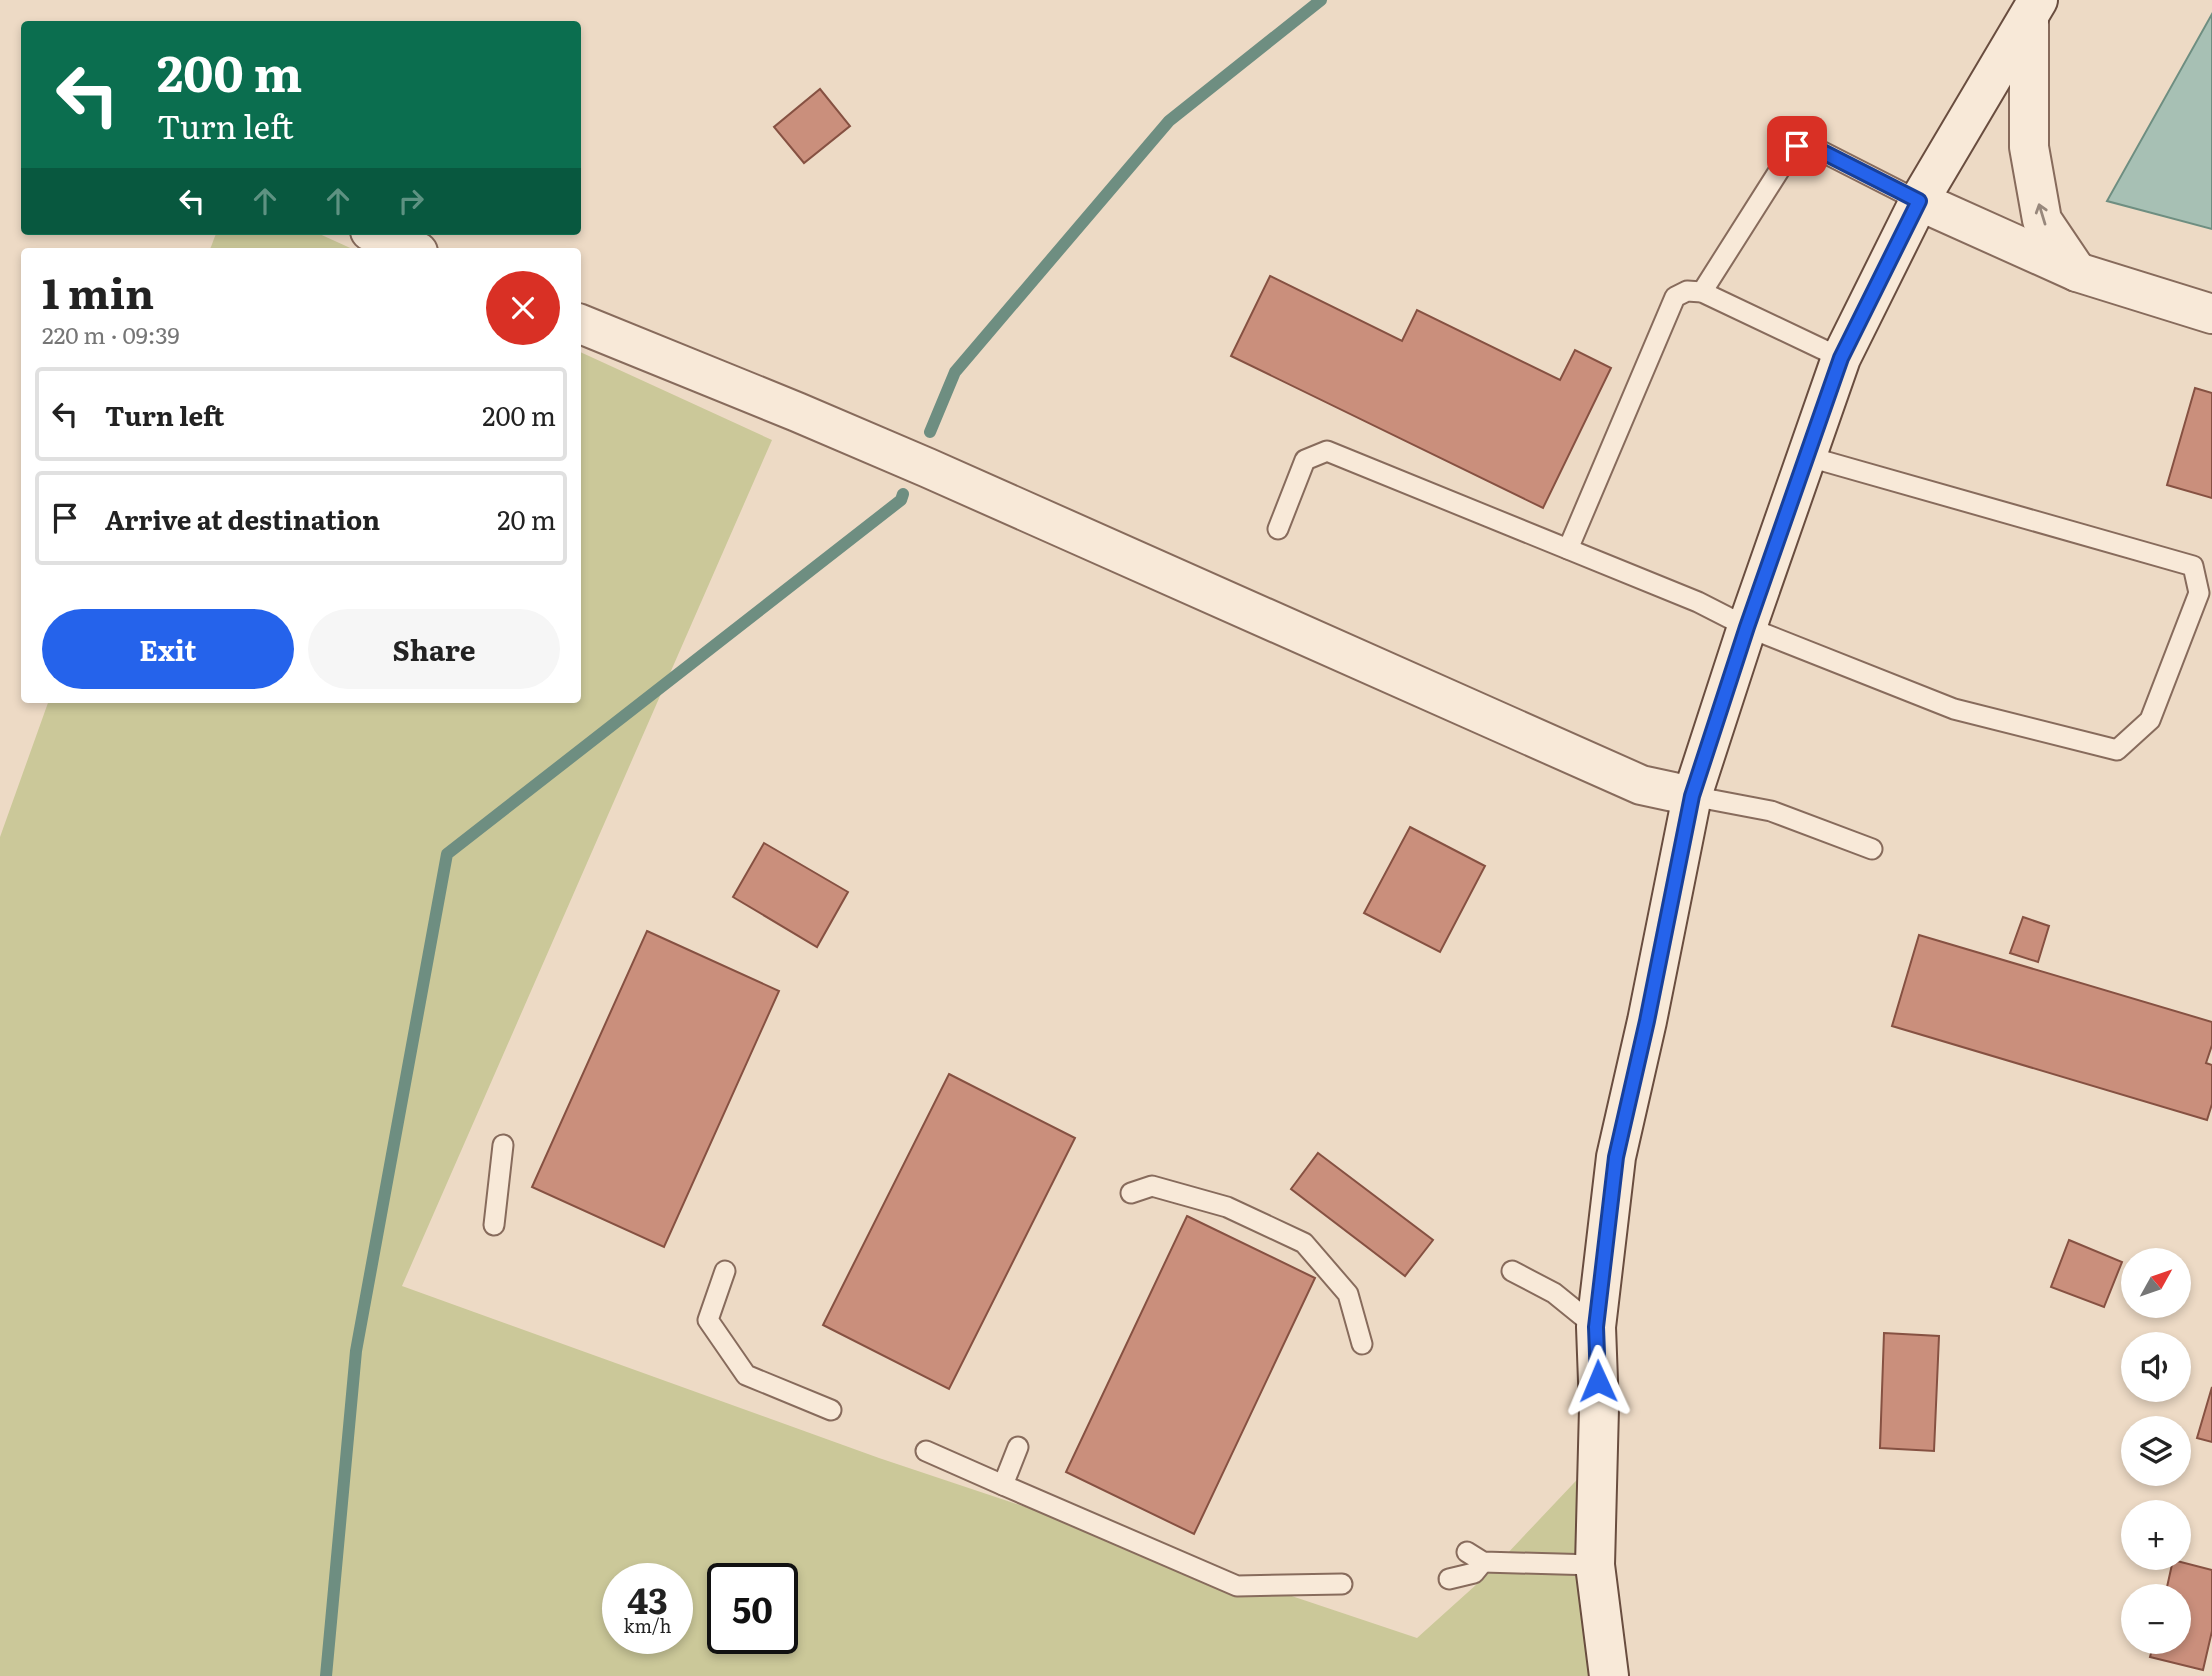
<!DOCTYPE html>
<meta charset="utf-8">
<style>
body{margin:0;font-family:Literata,serif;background:#f6f6f6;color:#222;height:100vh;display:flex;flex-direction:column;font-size:26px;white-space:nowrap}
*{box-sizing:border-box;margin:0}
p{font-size:23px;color:#767676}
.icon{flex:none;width:38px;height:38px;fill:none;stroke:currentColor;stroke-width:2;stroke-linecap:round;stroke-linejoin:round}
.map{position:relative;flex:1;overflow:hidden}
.sheet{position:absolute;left:21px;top:248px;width:560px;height:455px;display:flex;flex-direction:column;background:#fff;border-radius:7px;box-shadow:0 4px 10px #0003}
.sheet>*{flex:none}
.banner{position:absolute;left:21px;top:21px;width:560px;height:214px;border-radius:7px;box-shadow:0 4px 10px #0003;background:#0b6e4f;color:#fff;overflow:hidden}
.needle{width:46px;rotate:50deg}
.controls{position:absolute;left:2121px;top:1248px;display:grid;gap:14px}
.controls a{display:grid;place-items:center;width:70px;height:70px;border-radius:50%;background:#fff;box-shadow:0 4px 10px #0003;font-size:35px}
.speed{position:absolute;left:602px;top:1563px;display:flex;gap:14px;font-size:35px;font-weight:700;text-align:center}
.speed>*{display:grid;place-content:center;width:91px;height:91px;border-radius:50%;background:#fff;box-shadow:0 4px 10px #0003;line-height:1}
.speed small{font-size:18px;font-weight:400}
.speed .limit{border:4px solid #111;border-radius:10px;background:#fff;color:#111}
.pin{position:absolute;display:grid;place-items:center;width:60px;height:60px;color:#fff;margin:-30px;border-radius:14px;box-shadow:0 4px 10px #0006}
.me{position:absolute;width:77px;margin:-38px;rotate:359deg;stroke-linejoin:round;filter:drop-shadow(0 0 5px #0008)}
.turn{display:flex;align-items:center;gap:24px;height:147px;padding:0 21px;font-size:32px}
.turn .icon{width:91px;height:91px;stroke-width:2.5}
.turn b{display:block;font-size:49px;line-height:60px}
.lanes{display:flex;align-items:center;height:66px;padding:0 21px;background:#0003;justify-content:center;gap:35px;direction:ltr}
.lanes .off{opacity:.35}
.round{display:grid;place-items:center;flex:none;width:74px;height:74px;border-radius:37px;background:#f6f6f6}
.overview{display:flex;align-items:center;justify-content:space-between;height:119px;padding:0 21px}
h1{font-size:42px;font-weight:700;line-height:52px}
.action{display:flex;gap:14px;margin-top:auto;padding:14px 21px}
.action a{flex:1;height:80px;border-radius:42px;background:#2563eb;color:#fff;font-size:28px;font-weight:700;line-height:80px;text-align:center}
.action a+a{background:#f6f6f6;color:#222}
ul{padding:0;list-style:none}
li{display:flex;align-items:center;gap:21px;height:94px;margin:0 14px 10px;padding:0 7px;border:4px solid #e0e0e0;border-radius:7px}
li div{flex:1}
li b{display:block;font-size:26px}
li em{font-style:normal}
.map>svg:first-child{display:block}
</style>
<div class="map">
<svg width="2212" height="1676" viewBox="0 0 2212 1676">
<rect width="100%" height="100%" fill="#eddac5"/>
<!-- green -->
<g fill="#cbc899" fill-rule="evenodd">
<polygon points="217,231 313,231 359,252 209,252"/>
<path d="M578 351 772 440 402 1286 879 1458 1417 1638 1487 1575 1607 1448 1603 1676H0V837L49 700H578ZM618 1578H677V1638H618ZM723 1578H782V1638H723Z"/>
</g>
<!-- water -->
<polygon fill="#a7c0b4" stroke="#6e8e81" stroke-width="2" points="2212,14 2212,229 2107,201"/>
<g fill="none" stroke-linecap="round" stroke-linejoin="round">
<!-- stream -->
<g stroke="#6e8e81" stroke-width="12">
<polyline points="930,432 955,372 1169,121 1321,0"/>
<polyline points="326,1676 356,1351 447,854 901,500 903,494"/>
</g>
</g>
<!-- building -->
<g fill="#ca8f7c" stroke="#865142" stroke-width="2">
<polygon points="820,89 850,126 804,163 774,127"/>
<polygon points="1270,276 1402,341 1417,310 1560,380 1575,350 1611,368 1543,508 1231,356"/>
<polygon points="2195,388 2212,393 2212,498 2167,485"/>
<polygon points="1410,827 1485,866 1440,952 1364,913"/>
<polygon points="764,843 848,892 817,947 733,897"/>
<polygon points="2023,917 2049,926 2038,962 2010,953"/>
<polygon points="647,931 779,991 664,1247 532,1187"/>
<polygon points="1919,935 2212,1022 2212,1045 2206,1063 2212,1065 2212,1104 2207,1120 1892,1026"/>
<polygon points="949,1074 1075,1138 949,1389 823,1325"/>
<polygon points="1318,1153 1433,1240 1405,1276 1291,1189"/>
<polygon points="1187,1216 1315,1278 1194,1534 1066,1472"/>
<polygon points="2069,1240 2122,1262 2104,1307 2051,1287"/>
<polygon points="1884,1333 1939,1336 1934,1451 1880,1448"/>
<polygon points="2212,1387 2212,1442 2197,1438"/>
<polygon points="2173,1560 2212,1570 2212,1631 2203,1670 2150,1657 2154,1642 2179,1642 2179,1596 2165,1596"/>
</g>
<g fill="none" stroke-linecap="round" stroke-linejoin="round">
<defs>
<g id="lane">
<polyline points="1702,292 1787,158 1797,146 1811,146 1919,201"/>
<polyline points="1278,529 1305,460 1327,451 1698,602 1747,627 1954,709 2117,750 2150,720 2199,593 2193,566 1806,456"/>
<polyline points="1568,549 1675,297 1687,291 1702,292 1841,358"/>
<polyline points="1692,796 1771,811 1872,849"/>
<polyline points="1131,1193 1152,1186 1227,1207 1304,1243 1348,1294 1362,1344"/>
<polyline points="494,1225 503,1145"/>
<polyline points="725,1271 708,1320 746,1375 831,1410"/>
<polyline points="1512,1271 1554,1293 1596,1327"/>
<polyline points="1018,1447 1003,1485 1237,1586 1342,1584"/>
<polyline points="926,1451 1003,1485"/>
<polyline points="1467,1552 1483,1562 1595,1565"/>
<polyline points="1449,1579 1474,1573 1483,1562"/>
</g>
<g id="street">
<polyline points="2029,18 2029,147 2042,220 2077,272"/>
<polyline points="1919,201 2077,272 2212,314"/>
<polyline points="370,231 418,252"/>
<polyline points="578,323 797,412 928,468 1641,785 1692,796"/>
</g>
<polyline id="secondary" points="1609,1676 1595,1565 1599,1408 1596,1327 1616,1157 1647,1021 1692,796 1747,627 1841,358 1919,201 2038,0"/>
</defs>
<!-- lane casing -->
<use href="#lane" stroke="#876b5c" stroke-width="23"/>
<!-- street casing -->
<use href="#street" stroke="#876b5c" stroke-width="42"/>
<!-- secondary casing -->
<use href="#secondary" stroke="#694d3f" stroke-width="42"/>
<!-- lane -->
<use href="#lane" stroke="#f8e9d8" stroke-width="19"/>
<!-- street -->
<use href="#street" stroke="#f8e9d8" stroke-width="38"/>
<!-- secondary -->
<use href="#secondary" stroke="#f8e9d8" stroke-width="38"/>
</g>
<!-- one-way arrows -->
<defs><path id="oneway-shaft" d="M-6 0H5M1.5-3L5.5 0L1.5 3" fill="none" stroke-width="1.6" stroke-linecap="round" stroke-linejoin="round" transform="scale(1.75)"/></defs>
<use stroke="#98887c" href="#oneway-shaft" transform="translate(2042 214) rotate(-107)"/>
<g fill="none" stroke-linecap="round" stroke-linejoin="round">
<defs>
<polyline id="route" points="1598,1381 1596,1327 1616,1157 1647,1021 1692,796 1747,627 1841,358 1919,201 1811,146 1797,146"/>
</defs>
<!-- route casing -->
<use href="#route" stroke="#184099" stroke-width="18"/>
<!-- route -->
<use href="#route" stroke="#2563eb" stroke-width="12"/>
</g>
</svg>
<div class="controls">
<a><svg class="needle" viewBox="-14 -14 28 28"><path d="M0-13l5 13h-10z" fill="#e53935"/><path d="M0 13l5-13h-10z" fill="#767676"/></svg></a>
<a><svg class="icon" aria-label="sound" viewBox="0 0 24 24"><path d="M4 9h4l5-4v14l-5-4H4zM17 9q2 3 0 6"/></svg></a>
<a><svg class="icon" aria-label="layers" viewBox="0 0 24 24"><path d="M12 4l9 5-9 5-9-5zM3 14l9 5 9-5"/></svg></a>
<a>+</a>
<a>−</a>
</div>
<div class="speed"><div>43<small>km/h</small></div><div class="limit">50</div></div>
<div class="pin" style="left:1797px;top:146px;background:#d93025"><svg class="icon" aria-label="arrive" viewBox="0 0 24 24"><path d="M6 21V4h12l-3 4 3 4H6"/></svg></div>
<svg class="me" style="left:1598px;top:1381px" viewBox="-20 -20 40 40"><path d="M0-17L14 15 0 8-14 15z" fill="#2563eb" stroke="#fff" stroke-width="4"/></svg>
<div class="banner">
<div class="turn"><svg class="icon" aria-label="left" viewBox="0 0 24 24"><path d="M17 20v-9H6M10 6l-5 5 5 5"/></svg><div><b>200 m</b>Turn left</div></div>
<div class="lanes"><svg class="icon" aria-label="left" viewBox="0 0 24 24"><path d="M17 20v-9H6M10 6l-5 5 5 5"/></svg><svg class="icon off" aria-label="ahead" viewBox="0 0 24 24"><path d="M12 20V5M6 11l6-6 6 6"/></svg><svg class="icon off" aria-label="ahead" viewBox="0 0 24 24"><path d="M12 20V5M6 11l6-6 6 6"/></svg><svg class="icon off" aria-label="right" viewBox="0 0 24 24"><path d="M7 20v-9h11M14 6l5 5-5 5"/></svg></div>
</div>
<section class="sheet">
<div class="overview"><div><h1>1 min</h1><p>220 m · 09:39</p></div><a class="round" style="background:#d93025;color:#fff"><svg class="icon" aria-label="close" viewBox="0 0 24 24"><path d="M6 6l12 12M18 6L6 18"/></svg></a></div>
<ul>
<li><svg class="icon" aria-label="left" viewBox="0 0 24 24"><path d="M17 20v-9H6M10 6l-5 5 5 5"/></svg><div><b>Turn left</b></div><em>200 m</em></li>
<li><svg class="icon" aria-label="arrive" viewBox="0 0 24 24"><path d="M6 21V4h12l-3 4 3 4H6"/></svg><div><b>Arrive at destination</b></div><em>20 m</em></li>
</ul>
<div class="action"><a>Exit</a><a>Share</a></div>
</section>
</div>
